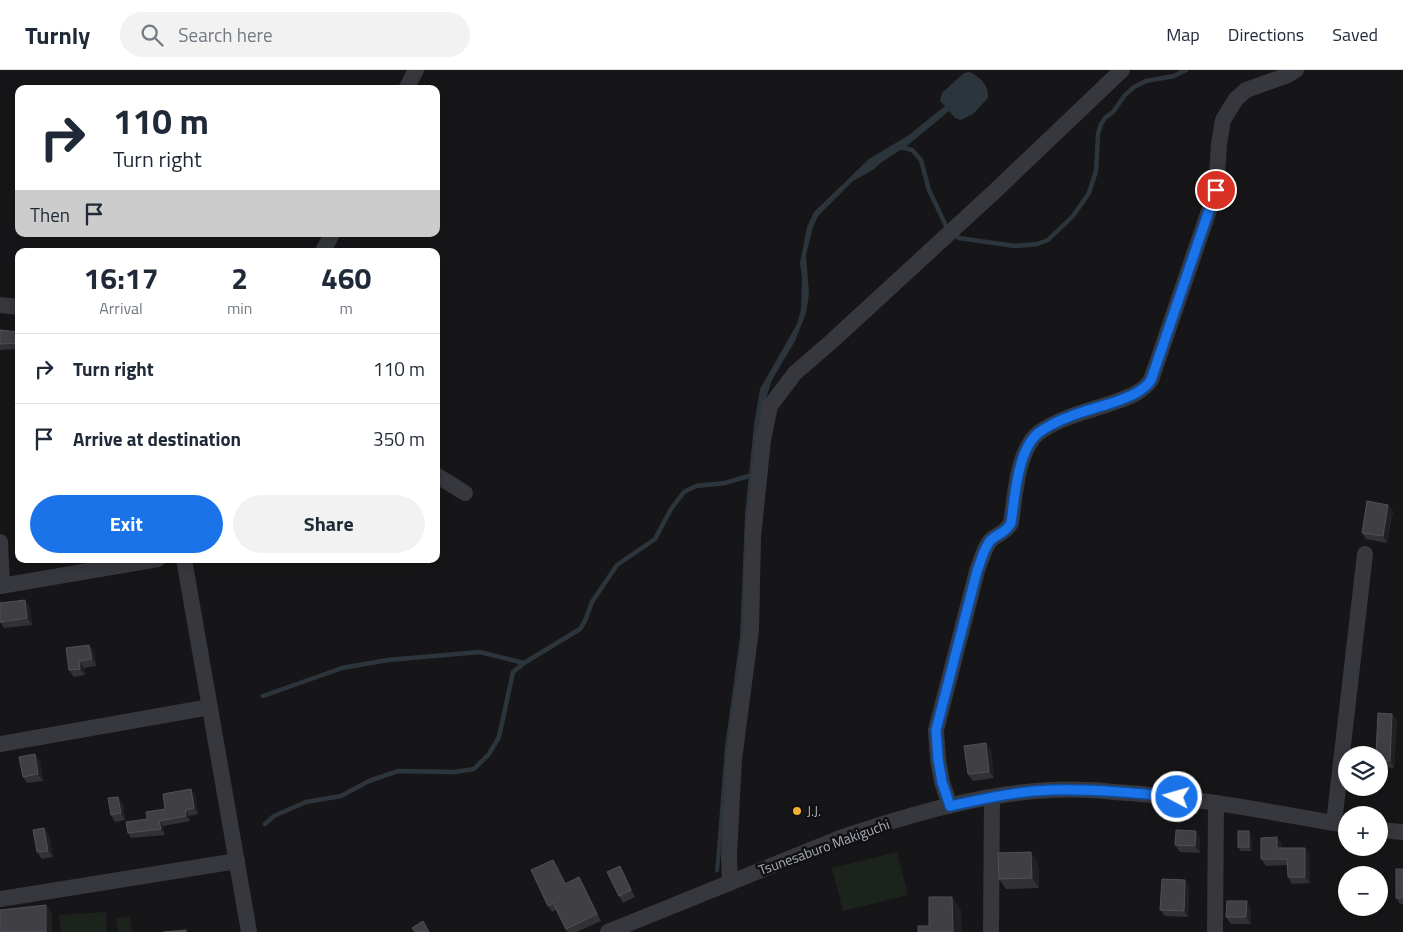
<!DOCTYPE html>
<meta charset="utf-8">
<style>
body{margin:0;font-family:"Titillium Web",sans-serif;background:#f2f2f3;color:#1f2937;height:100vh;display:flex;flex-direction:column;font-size:19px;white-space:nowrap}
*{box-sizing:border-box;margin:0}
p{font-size:16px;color:#747a83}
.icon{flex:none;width:28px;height:28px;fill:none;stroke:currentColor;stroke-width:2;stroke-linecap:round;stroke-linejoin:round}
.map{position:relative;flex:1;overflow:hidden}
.sheet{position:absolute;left:15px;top:178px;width:425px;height:315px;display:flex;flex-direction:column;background:#fff;border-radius:10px;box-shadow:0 2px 12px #0003}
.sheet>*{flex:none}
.guide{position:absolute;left:15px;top:15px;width:425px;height:152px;border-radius:10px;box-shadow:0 2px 12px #0003;background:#fff;color:#1f2937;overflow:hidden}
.buttons{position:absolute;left:1338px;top:676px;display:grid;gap:10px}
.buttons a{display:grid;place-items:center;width:50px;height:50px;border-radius:50%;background:#fff;box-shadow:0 2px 12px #0003;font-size:25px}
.pin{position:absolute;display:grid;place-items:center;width:42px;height:42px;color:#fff;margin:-21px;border:2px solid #fff;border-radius:50%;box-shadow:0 1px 5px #0007}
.me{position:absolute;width:55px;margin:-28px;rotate:276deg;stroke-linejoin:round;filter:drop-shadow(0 0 4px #0008)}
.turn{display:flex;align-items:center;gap:18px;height:105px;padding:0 15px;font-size:22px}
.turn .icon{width:65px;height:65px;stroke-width:2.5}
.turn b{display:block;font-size:35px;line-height:42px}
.then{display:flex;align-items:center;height:48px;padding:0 15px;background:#0003;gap:10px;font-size:19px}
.eta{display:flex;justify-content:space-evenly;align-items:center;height:85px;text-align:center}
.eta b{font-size:30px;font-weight:700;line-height:35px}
.cta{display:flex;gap:10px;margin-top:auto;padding:10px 15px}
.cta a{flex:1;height:58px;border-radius:30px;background:#1a73e8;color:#fff;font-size:20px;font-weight:700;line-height:58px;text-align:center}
.cta a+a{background:#f2f2f3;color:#1f2937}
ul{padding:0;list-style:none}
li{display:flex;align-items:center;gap:15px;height:70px;padding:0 15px;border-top:1px solid #e0e1e3}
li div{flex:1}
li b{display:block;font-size:19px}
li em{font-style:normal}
header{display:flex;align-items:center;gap:30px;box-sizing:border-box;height:70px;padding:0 25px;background:#fff;border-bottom:1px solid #e0e1e3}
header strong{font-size:24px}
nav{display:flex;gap:28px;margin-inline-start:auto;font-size:18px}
.search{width:350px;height:45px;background:#f2f2f3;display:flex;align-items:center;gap:12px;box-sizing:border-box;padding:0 18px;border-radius:28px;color:#747a83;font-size:19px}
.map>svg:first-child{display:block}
</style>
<header>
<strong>Turnly</strong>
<div class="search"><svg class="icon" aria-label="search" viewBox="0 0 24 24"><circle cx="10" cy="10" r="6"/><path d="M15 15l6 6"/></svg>Search here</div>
<nav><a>Map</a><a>Directions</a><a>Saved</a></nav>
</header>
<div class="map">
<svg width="1403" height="862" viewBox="0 0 1403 862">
<rect width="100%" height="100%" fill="#161618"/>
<!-- pitch -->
<g fill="#1c231d">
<polygon points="897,782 908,825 843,841 832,798"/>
<polygon points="106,842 107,862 61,862 59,845"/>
<polygon points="130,847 132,862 118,862 116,848"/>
</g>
<!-- water -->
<path fill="#2c353c" d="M970 2C981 8 989 15 988 28L973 44 961 50 955 48 949 41 908 75 882 92 873 100 853 111 818 146 813 157 806 185 809 224 806 243 795 271 772 310 758 353 747 542 730 679 719 801 715 803 725 677 740 567 745 445 754 355 760 319 797 254 801 239 802 208 800 193 807 157 814 142 869 89 909 65 945 36 940 31 942 23 964 3Z"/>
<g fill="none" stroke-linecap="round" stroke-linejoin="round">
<!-- stream -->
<g stroke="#2c353c" stroke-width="4.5">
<polyline points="900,77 912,80 921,90 929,120 948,160 959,168 1015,176 1037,174 1048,170 1073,146 1089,123 1096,101 1098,64 1101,54 1105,48 1113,42 1125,25 1134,17 1146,11 1174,6 1186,0"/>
<polyline points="263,626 342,598 388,590 480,582 524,593"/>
<polyline points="265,754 274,746 306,732 341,726 369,711 398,701 455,702 474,699 489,684 499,667 513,602 524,593 580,559 585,551 592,532 617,495 655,469 671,439 684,422 696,416 725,413 752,405"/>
</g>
<!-- minor -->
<g stroke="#37383d" stroke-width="16">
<polyline points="406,19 416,0"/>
<polyline points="323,181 332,164"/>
<polyline points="0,235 19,237"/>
<polyline points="436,405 465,423"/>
<polyline points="0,472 2,516"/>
<polyline points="184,489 249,862"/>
<polyline points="0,516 158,489"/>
<polyline points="0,674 210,637"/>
<path d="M950 736 942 712 938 689 936 660 977 501C981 491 983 480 990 471 997 463 1004 465 1011 453 1015 427 1017 377 1041 361 1062 347 1088 341 1112 333 1126 328 1142 323 1151 310L1216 120 1219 74 1223 50 1236 29 1246 20 1288 5 1296 0"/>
<polyline points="1334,753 1365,484"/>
<polyline points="1379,760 1403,762"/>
<polyline points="730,813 729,786 734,689 751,560 753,467 763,370 770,336 795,303 832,271 994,122 1122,0"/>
<polyline points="0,829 237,791"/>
<path d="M608 862 843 767C909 745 979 724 1049 720 1070 719 1093 720 1114 722 1192 726 1269 742 1346 755"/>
<polyline points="991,862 992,727"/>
<polyline points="1215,862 1216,733"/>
</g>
</g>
<!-- wall -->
<g fill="#323236">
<polygon points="0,260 19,262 19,279 0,280"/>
<polygon points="1388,435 1393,441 1387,473 1366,469 1362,463"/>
<polygon points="0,533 30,537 32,555 4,558 0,552"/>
<polygon points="89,575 94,582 96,596 84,598 85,605 74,607 69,600"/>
<polygon points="1392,644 1397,651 1394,698 1380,697 1379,695 1379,685"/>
<polygon points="991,680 994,708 973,711 968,704"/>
<polygon points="40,691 43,711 27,713 23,707"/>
<polygon points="191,719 195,725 198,744 189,746 190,751 163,756 165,765 131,768 128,763 147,749 165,739"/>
<polygon points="123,733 125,750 115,752 111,745"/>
<polygon points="49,765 53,787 42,789 37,782"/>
<polygon points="1251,765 1252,781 1241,781 1238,777"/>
<polygon points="1200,768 1200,783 1180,782 1175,775"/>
<polygon points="1282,774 1282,778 1305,778 1310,785 1310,813 1292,814 1288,807 1288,795 1266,796 1261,789"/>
<polygon points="1038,792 1039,818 1006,819 999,809"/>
<polygon points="558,796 566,814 583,814 601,851 577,862 567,862 556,840 552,842 548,836"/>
<polygon points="1403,799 1403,834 1400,834 1396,828"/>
<polygon points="624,803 635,827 623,833 619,826"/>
<polygon points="1185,810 1189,817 1188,847 1165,846 1160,840"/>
<polygon points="1251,838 1251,854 1231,854 1226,847"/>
</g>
<!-- shaded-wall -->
<g fill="#212124">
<polygon points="1388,435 1393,441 1387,473 1383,466"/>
<polygon points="25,530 30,537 32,555 27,548"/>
<polygon points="89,575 94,582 96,596 92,589"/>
<polygon points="79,591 84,598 85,605 80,599"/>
<polygon points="1392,644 1397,651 1394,698 1390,691"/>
<polygon points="986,673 991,680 994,708 989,702"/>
<polygon points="35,684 40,691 43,711 38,704"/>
<polygon points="191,719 195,725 198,744 194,738"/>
<polygon points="118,727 123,733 125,750 121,743"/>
<polygon points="185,740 189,746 190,751 186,746"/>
<polygon points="159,751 163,756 165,765 161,759"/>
<polygon points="44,758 49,765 53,787 48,781"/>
<polygon points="1196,761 1200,768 1200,783 1195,776"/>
<polygon points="1249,761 1251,765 1252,781 1249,777"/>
<polygon points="1277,767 1282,774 1282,785 1277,778"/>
<polygon points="1305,778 1310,785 1310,813 1305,807"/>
<polygon points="1031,782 1038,792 1039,818 1032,808"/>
<polygon points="553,790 558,796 570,820 565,814"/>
<polygon points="620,796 624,803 635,827 631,820"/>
<polygon points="579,807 583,814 601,851 597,844"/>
<polygon points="1185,810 1189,817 1188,847 1184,841"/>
<polygon points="952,827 961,840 962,862 953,862"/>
<polygon points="1247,831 1251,838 1251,854 1246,847"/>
<polygon points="46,835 52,844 52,862 46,862"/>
</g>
<!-- building -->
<g fill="#3f3f44" stroke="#4f5156">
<polygon points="0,260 19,262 19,273 0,274"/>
<polygon points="1367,431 1388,435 1383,466 1362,463"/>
<polygon points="25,530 27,548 0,552 0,533"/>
<polygon points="89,575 92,589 79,591 80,599 69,600 66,578"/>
<polygon points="1378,643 1392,644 1390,691 1379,690 1379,685 1376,685"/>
<polygon points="986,673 989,702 968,704 964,676"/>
<polygon points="35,684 38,704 23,707 19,687"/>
<polygon points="191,719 194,738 185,740 186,746 159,751 161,759 128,763 126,752 147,749 146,742 165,739 163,724"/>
<polygon points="118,727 121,743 111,745 108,728"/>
<polygon points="44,758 48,781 37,782 33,760"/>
<polygon points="1176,760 1196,761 1195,776 1175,775"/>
<rect x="1238" y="761" width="11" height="16"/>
<polygon points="1277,767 1277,778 1305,778 1305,807 1288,807 1287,789 1261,789 1261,768"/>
<polygon points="1031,782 1032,808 999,809 998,783"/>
<polygon points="553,790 565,814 579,807 597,844 566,859 553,833 548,836 531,800"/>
<polygon points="620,796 631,820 619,826 607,802"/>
<rect x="1396" y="799" width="7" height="29"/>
<polygon points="1162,809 1185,810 1184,841 1160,840"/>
<polygon points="929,827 952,827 953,862 918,862 918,856 929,856"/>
<polygon points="1227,831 1247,831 1246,847 1226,847"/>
<polygon points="46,835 46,862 0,862 0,840"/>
<polygon points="423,851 429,862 415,862 412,858"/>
<polygon points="186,860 186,862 164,862"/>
</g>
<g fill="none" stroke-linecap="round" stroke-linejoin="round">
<defs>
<path id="route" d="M1177 727C1136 723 1094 719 1052 720 1017 721 983 729 950 736L942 712 938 689 936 660 977 501C981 491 983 480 990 471 997 463 1004 465 1011 453 1015 427 1017 377 1041 361 1062 347 1088 340 1112 333 1126 328 1142 323 1151 310L1216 120"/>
</defs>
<!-- route casing -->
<use href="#route" stroke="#114b97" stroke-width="12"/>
<!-- route -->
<use href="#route" stroke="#1a73e8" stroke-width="9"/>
</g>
<!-- markers -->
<circle fill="#f2b134" stroke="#111113" stroke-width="2" cx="797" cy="741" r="5"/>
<g text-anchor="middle" stroke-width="5" stroke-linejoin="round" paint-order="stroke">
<!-- poi labels -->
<g font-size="14" fill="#a8adb8" stroke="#111113" text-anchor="start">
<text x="807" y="746">J.J.</text>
</g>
<!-- street labels -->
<g font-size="14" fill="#a8adb8" stroke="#111113">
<text transform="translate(824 777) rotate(-20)" y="5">Tsunesaburo Makiguchi</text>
</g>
</g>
</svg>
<div class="buttons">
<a><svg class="icon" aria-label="layers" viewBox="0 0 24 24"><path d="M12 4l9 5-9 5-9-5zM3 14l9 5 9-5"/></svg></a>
<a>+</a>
<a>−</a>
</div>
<div class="pin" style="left:1216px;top:120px;background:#d93025"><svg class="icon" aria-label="arrive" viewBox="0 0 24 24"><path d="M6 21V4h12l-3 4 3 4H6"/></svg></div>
<svg class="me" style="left:1177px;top:727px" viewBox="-20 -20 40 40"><circle r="17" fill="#1a73e8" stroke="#fff" stroke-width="3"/><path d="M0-11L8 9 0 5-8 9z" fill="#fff"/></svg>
<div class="guide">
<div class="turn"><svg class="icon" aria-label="right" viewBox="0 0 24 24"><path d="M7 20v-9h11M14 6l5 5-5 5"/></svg><div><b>110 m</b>Turn right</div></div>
<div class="then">Then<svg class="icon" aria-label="arrive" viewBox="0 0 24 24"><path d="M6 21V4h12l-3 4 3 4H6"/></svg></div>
</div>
<section class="sheet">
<div class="eta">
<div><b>16:17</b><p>Arrival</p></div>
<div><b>2</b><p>min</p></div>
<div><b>460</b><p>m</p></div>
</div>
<ul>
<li><svg class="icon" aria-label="right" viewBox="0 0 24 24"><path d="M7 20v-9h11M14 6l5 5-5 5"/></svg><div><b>Turn right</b></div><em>110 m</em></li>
<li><svg class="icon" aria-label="arrive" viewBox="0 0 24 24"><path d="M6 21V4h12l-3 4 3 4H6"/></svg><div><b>Arrive at destination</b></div><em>350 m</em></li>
</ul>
<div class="cta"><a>Exit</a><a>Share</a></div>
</section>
</div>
